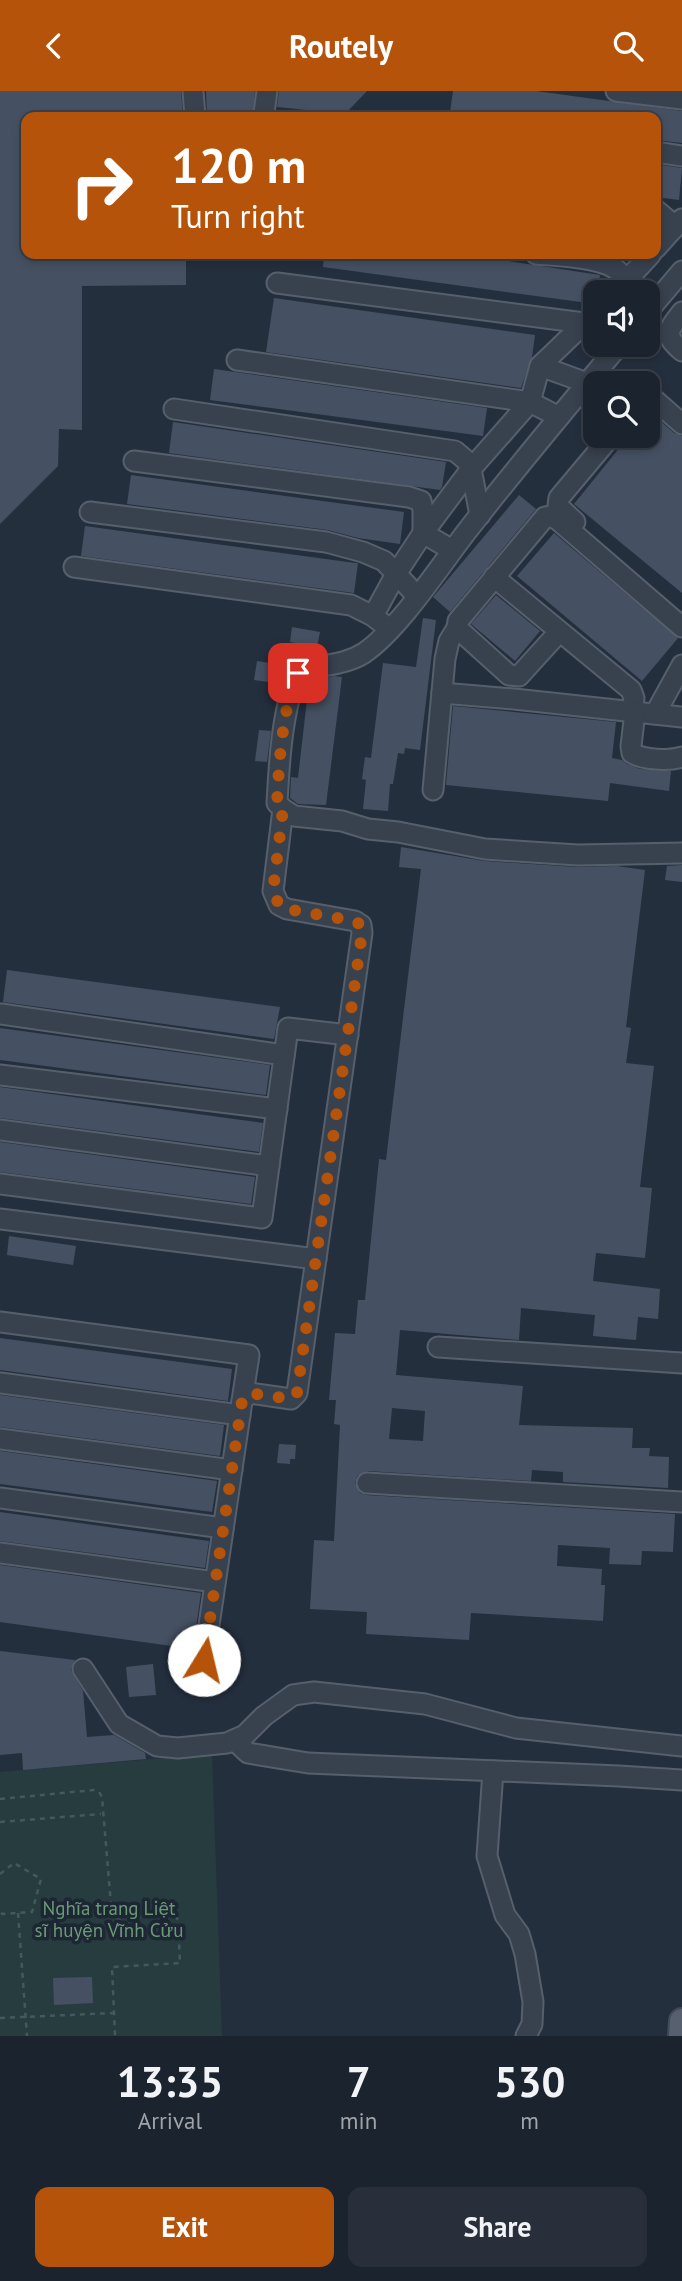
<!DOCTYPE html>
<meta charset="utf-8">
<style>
body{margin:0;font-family:"PT Sans",sans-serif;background:#282f3a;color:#f1f3f6;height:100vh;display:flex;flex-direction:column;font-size:26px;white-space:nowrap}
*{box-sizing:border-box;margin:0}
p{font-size:23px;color:#a0a4aa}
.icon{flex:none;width:38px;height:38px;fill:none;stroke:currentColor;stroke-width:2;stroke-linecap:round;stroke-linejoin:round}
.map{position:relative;height:1945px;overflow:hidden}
.details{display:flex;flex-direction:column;background:#1b232e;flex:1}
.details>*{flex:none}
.guide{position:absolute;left:21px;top:21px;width:640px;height:147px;border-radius:14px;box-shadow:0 4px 10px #0003,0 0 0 2px #39404a;background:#b45309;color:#fff;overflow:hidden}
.tools{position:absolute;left:583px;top:189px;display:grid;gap:14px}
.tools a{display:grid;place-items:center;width:77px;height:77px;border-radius:14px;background:#1b232e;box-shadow:0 4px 10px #0003,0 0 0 2px #39404a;font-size:35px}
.pin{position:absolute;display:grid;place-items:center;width:60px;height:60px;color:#fff;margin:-30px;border-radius:14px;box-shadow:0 4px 10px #0006}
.me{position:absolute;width:77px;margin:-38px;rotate:9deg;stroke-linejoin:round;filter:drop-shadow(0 0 5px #0008)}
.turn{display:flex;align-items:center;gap:24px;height:147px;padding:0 35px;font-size:32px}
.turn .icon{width:91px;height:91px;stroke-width:2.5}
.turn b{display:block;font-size:49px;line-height:60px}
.eta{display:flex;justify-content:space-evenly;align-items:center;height:119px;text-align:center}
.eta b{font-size:42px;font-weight:700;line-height:49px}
.cta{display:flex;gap:14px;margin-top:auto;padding:14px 35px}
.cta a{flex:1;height:80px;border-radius:14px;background:#b45309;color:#fff;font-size:28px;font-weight:700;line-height:80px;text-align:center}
.cta a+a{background:#282f3a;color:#f1f3f6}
header{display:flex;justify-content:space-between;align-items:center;height:91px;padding:0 35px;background:#b45309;color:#fff;font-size:32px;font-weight:700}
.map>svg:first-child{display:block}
</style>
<header><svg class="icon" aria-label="back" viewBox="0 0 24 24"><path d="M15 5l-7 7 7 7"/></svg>Routely<svg class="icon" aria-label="search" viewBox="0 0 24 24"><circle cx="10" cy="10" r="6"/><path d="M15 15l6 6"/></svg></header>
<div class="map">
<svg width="682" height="1945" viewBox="0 0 682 1945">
<rect width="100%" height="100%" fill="#242f3e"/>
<!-- green -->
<polygon fill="#263c3f" points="212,1663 222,1945 0,1945 0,1681"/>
<!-- building -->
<g fill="#455162" fill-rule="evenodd">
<polygon points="0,0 181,0 183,26 26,26 26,163 186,163 186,194 82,195 82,339 59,338 58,375 0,433"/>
<polygon points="206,0 255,0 253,26 207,26"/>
<polygon points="279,0 367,0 345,23 277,16"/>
<polygon points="453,0 536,0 682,20 682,52 656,49 656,26 490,26 450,21"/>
<polygon points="656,73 682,77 679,109 656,106"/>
<polygon points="324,163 463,163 600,184 595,210 588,212 323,176"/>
<polygon points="274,207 535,244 532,266 521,297 266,261"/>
<polygon points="214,278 487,317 483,345 210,309"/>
<polygon points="649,320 674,342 682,345 682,502 574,413 629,345 648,345"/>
<polygon points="173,331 446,371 442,396 440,399 169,362"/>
<polygon points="131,384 404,421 400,453 358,447 328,439 127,413"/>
<polygon points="519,404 536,418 450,521 433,506"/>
<polygon points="85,435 355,472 358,472 354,502 81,465"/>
<polygon points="554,442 678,547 642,590 517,485"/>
<polygon points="496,504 540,540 515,570 471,533"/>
<polygon points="423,527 436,529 420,659 405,657 404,663 398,662 393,693 390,693 388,720 363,718 366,689 362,688 365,666 371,667 383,572 416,576"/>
<polygon points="292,536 320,541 317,556 290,551"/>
<polygon points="257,570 277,573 275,592 254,589"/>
<polygon points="334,585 342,586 326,714 298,713 290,707 291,686 298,687 309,591"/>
<polygon points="453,615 616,631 612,667 622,669 627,673 640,678 671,680 669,700 610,692 608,710 446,694"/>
<polygon points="259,639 271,640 267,671 255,670"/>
<path d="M401 756 484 770 577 776 617 775 645 779 626 936 631 937 626 972 654 975 640 1096 652 1097 645 1167 596 1162 593 1190 660 1198 658 1228 638 1226 636 1249 593 1245 595 1224 521 1217 519 1249 400 1239 396 1284 523 1295 519 1334 633 1337 632 1357H650L649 1365 669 1366 668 1397 563 1391V1381L532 1379 531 1390 368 1380 357 1385 355 1392 360 1402 366 1404 675 1423 673 1461 642 1460 641 1474 609 1473 610 1457 558 1454 557 1475 602 1478 601 1494H605L603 1530 471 1522 469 1549 366 1543 367 1521 310 1518 314 1449 334 1450 340 1334 334 1333 336 1309H329L335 1242 355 1243 358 1209H365L379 1068 386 1069 405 910 421 778 399 776ZM392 1317 425 1320 423 1350 389 1348Z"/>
<polygon points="682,774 682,791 665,789 667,775"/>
<polygon points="7,879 280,916 274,948 3,911"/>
<polygon points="0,937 270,974 266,1004 0,969"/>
<polygon points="0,996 263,1032 259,1061 0,1027"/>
<polygon points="0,1051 255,1086 251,1113 0,1081"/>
<polygon points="9,1145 76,1155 73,1174 7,1164"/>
<polygon points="0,1247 232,1278 228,1310 0,1279"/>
<polygon points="0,1304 224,1334 220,1365 0,1336"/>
<polygon points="279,1353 296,1354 295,1368 290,1368 290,1373 277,1372"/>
<polygon points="0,1360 217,1390 212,1421 0,1393"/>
<polygon points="0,1421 209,1450 205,1477 0,1450"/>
<polygon points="0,1474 201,1502 193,1558 0,1531"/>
<polygon points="0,1560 75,1569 71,1579 83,1600 87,1646 114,1644 145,1662 146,1668 23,1679 22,1662 0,1664"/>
<polygon points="153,1573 156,1604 129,1606 126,1576"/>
<polygon points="92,1886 93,1912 54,1914 53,1887"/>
</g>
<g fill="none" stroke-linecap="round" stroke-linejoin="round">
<defs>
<g id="minor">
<polyline points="193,0 195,26"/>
<polyline points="616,0 682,8"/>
<polyline points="264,22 267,0"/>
<polyline points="656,61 682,65"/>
<polyline points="656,119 668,129 672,139"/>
<polyline points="656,157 682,128"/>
<path d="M536 163C557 165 606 166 620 182 625 187 628 195 632 201"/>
<polyline points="277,192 584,232"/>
<polyline points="616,201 651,163"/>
<polyline points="648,220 682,180"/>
<path d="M682 221C668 239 663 244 682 260"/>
<path d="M619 254C568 315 516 377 467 440 440 475 399 538 364 562 344 575 319 573 298 582 282 617 279 674 277 712L283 718 294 725 342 730 368 738 398 741 485 758 578 764 682 762"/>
<polyline points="237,269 530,311 559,326"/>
<polyline points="540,275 595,222"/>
<polyline points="648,306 656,310 682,333"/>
<polyline points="174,318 455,360 468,371 471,378 480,424"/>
<polyline points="134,370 409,406 421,410 423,419 423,442 452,459"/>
<polyline points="90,421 326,451 363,461 384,470 417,505"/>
<polyline points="575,431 558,415 559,407 611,345"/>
<polyline points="74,476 351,514 373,525 383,533"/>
<polyline points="494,486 631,599 634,607 632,621"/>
<polyline points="373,525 396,483 423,442 471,378 530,311 540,275 587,292"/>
<polyline points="559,541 519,585 509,584 457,537 458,530 545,426 550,425 558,429 682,536"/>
<polyline points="442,602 514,608 682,626"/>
<path d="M635 621 631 655 632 662C643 669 670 670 682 666"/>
<polyline points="655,623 682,574"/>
<polyline points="433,699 445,568 449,550 457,537"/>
<polyline points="1,923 284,964"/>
<polyline points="0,984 277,1018"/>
<polyline points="0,1039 269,1075 288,937 348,944"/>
<polyline points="0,1093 262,1127 269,1075"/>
<polyline points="0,1128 316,1168"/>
<polyline points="0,1231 249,1264 242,1310"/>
<polyline points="438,1256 682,1272"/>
<polyline points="0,1292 240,1324"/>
<polyline points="0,1348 232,1379"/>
<polyline points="367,1392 682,1411"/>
<polyline points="0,1407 223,1437"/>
<polyline points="0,1462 215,1491"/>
<polyline points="204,1568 242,1310 249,1302 291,1308 297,1302 362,842 361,834 355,830 287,818 279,814 273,800 283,718"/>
<polyline points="83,1578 119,1633 157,1655 178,1657 227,1652 245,1644 264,1625 293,1604 314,1601 425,1613 516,1637 682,1655"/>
<polyline points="234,1649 248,1662 308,1672 619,1685 682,1689"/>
<polyline points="493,1680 487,1765 505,1824 519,1843 525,1863 533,1911 532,1933 526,1945"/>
</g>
<polyline id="major" points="681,1945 682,1930"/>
</defs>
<!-- minor casing -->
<use href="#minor" stroke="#565f6c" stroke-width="23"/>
<!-- major casing -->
<use href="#major" stroke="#414a57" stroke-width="28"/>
<!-- path -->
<g stroke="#44595c" stroke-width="2.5" stroke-dasharray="5 5" stroke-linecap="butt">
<polyline points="0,1708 94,1699 99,1701 102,1706 112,1826 119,1828 170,1823 175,1824 178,1829 180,1872 112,1876 115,1945"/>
<polyline points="0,1731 101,1723"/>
<polyline points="0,1783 14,1772 41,1788 32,1821 2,1823 0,1818"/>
<polyline points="18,1822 27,1945"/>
<polyline points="0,1927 114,1922"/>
</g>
<!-- minor -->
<use href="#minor" stroke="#38414e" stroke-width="19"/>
<!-- major -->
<use href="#major" stroke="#56606e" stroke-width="24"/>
</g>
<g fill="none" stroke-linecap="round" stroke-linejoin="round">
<!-- route -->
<path stroke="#b45309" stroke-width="12" stroke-dasharray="0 21.6" d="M204 1569 242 1310 249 1302 291 1308 297 1302 362 842 361 834 355 830 287 818 279 814 273 800 283 718 277 712C279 673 282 617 298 582"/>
</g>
<g text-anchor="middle" stroke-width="7" stroke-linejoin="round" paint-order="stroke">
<!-- park labels -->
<g font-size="19" fill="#6b9a76" stroke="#1d2633">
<text x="109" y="1824">Nghĩa trang Liệt<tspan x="109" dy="22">sĩ huyện Vĩnh Cửu</tspan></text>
</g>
</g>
</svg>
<div class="tools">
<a><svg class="icon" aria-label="sound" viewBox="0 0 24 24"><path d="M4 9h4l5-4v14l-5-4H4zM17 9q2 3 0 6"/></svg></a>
<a><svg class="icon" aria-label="search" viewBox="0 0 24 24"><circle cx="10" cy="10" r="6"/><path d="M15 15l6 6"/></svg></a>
</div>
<div class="pin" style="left:298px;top:582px;background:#d93025"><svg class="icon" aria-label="arrive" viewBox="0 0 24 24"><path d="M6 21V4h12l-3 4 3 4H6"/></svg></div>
<svg class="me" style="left:204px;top:1569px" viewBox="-20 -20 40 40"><circle r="19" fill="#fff"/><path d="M0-13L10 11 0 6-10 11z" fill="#b45309"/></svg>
<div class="guide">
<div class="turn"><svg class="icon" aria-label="right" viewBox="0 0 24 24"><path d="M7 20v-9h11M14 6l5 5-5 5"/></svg><div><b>120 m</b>Turn right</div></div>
</div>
</div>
<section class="details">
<div class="eta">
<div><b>13:35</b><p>Arrival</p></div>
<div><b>7</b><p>min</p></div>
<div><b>530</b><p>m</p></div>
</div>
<div class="cta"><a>Exit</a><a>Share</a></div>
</section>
